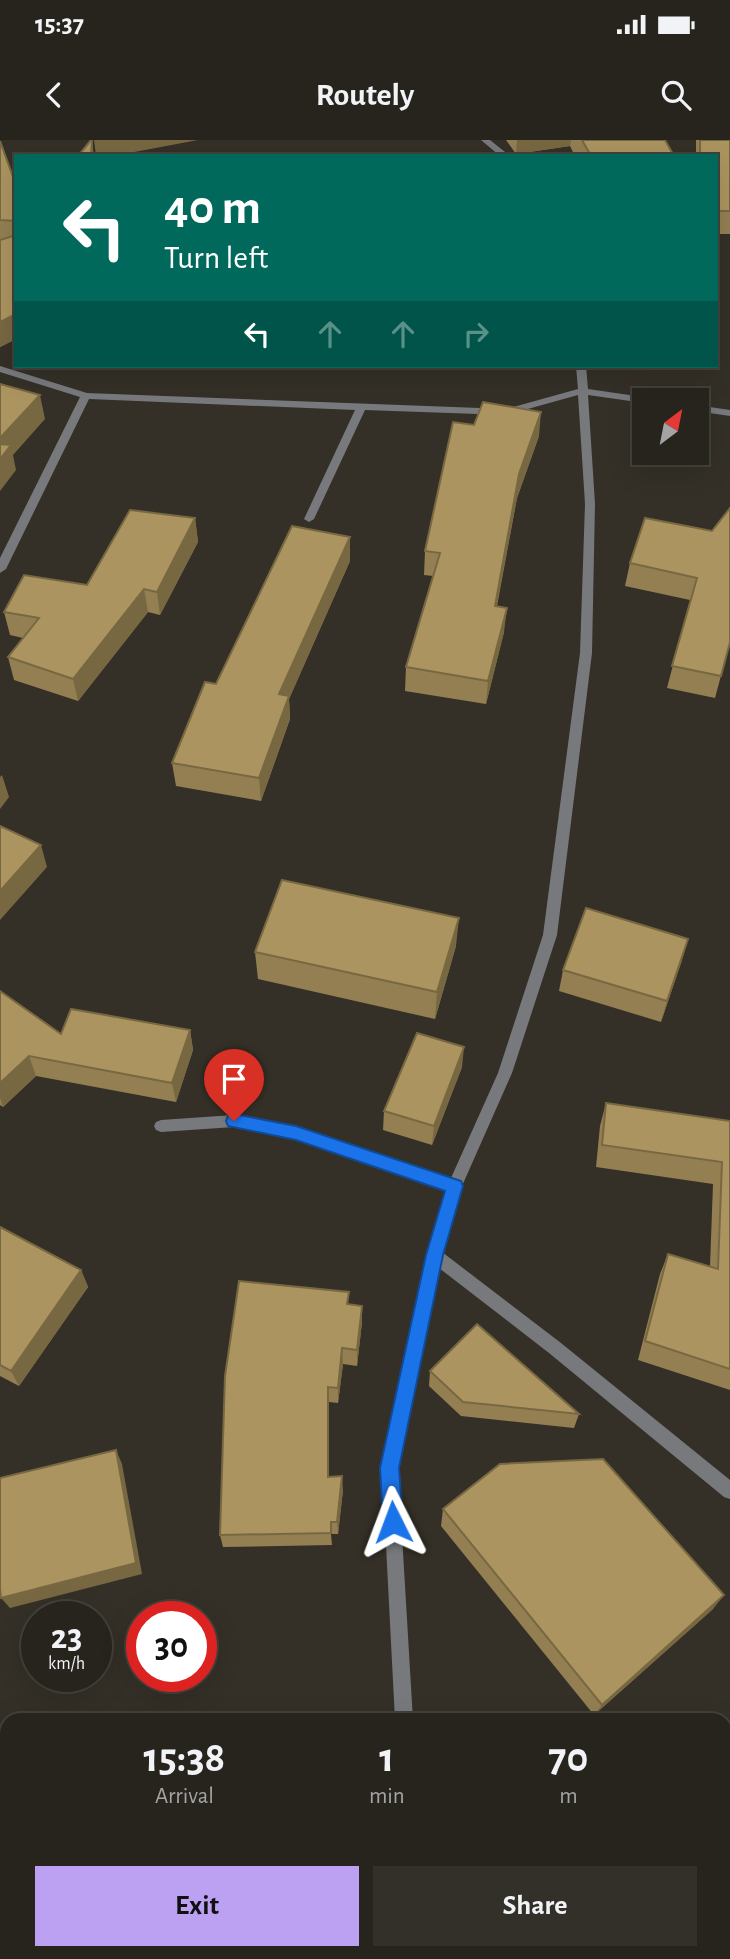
<!DOCTYPE html>
<style>
body{margin:0;font-family:"Alegreya Sans",sans-serif;background:#33302a;color:#f1f3f6;height:100vh;display:flex;flex-direction:column;font-size:26px;white-space:nowrap}
*{box-sizing:border-box;margin:0}
p{font-size:23px;color:#a4a4a4}
.icon{flex:none;width:38px;height:38px;fill:none;stroke:currentColor;stroke-width:2;stroke-linecap:round;stroke-linejoin:round}
.map{position:relative;flex:1;overflow:hidden}
.sheet{position:absolute;left:0px;top:1573px;width:732px;height:247px;display:flex;flex-direction:column;background:#27241d;border-radius:21px 21px 0 0;box-shadow:0 7px 28px #0002,0 0 0 2px #43413b}
.sheet>*{flex:none}
.banner{position:absolute;left:14px;top:14px;width:704px;height:214px;border-radius:0px;box-shadow:0 7px 28px #0002,0 0 0 2px #43413b;background:#00695c;color:#fff;overflow:hidden}
.needle{width:46px;rotate:32deg}
.fabs{position:absolute;left:632px;top:248px;display:grid;gap:14px}
.fabs a{display:grid;place-items:center;width:77px;height:77px;border-radius:0px;background:#27241d;box-shadow:0 7px 28px #0002,0 0 0 2px #43413b;font-size:35px}
.speed{position:absolute;left:21px;top:1461px;display:flex;gap:14px;font-size:35px;font-weight:700;text-align:center}
.speed>*{display:grid;place-content:center;width:91px;height:91px;border-radius:50%;background:#27241d;box-shadow:0 7px 28px #0002,0 0 0 2px #43413b;line-height:1}
.speed small{font-size:18px;font-weight:400}
.speed .limit{border:10px solid #d22;background:#fff;color:#111}
.pin{position:absolute;display:grid;place-items:center;width:60px;height:60px;color:#fff;margin:-72px -30px;border-radius:50% 50% 50% 0;rotate:-45deg;box-shadow:0 0 7px #0007}
.pin .icon{rotate:45deg}
.me{position:absolute;width:77px;margin:-38px;rotate:357deg;stroke-linejoin:round;filter:drop-shadow(0 0 5px #0008)}
.turn{display:flex;align-items:center;gap:24px;height:147px;padding:0 35px;font-size:32px}
.turn .icon{width:91px;height:91px;stroke-width:2.5}
.turn b{display:block;font-size:49px;line-height:60px}
.lanes{display:flex;align-items:center;height:66px;padding:0 35px;background:#0003;justify-content:center;gap:35px;direction:ltr}
.lanes .off{opacity:.35}
.eta{display:flex;justify-content:space-evenly;align-items:center;height:119px;text-align:center}
.eta b{font-size:42px;font-weight:700;line-height:49px}
.primary-button{display:flex;gap:14px;margin-top:auto;padding:14px 35px}
.primary-button a{flex:1;height:80px;border-radius:0px;background:#bca0f2;color:#111;font-size:28px;font-weight:700;line-height:80px;text-align:center}
.primary-button a+a{background:#33302a;color:#f1f3f6}
.status{display:flex;justify-content:space-between;align-items:center;height:49px;padding:0 35px;background:#27241d;direction:ltr}
.status svg{height:19px;fill:currentColor}
header{display:flex;justify-content:space-between;align-items:center;height:91px;padding:0 35px;background:#27241d;font-size:32px;font-weight:700}
.map>svg:first-child{display:block}
</style>
<div class="status"><b>15:37</b><svg viewBox="0 0 49 12"><path d="M0 12V9h3v3zM5 12V6h3v6zM10 12V3h3v9zM15 12V0h3v12zM26 1h20v11H26zM47 4h2v5h-2z"/></svg></div>
<header><svg class="icon" aria-label="back" viewBox="0 0 24 24"><path d="M15 5l-7 7 7 7"/></svg>Routely<svg class="icon" aria-label="search" viewBox="0 0 24 24"><circle cx="10" cy="10" r="6"/><path d="M15 15l6 6"/></svg></header>
<div class="map">
<svg width="730" height="1819" viewBox="0 0 730 1819">
<rect width="100%" height="100%" fill="#343027"/>
<g fill="none" stroke-linecap="round" stroke-linejoin="round">
<!-- minor -->
<g fill="#77797d" fill-rule="evenodd">
<polygon points="481,0 490,0 510,16 500,16"/>
<polygon points="0,226 87,253 506,269 578,249 576,226 586,226 588,249 650,258 655,261 644,261 644,263 588,255 595,364 592,513 557,795 512,933 462,1046 442,1112 561,1203 730,1340 730,1359 724,1357 549,1213 439,1128 398,1328 413,1580 395,1580 382,1328 426,1115 446,1050 296,999 234,987 161,992 156,990 154,986 156,982 161,980 234,975 296,987 451,1038 498,933 543,795 580,513 585,364 578,255 506,275 365,270 314,379 309,382 304,379 355,270 89,259 6,429 0,433 0,418 80,257 0,232"/>
<polygon points="696,265 730,270 730,276 696,271"/>
<polygon points="351,1813 371,1813 369,1819 349,1819"/>
</g>
</g>
<!-- wall -->
<g fill="#937f52">
<polygon points="506,0 665,0 674,16 575,16 570,6 516,14"/>
<polygon points="696,0 730,0 730,94 716,94 716,16 696,16"/>
<polygon points="0,1 16,45 16,199 0,207"/>
<polygon points="650,226 677,226 676,229"/>
<polygon points="539,296 517,358 497,466 504,492 486,564 405,551 406,527 433,436 424,435 425,411"/>
<polygon points="195,378 198,402 160,475 148,472 78,561 14,540 8,517 23,498 10,495 4,472 87,445"/>
<polygon points="712,391 730,502 715,558 667,548 690,460 625,446 630,423"/>
<polygon points="350,421 289,559 290,579 261,661 176,646 172,623 216,544"/>
<polygon points="456,806 435,879 258,839 255,812"/>
<polygon points="682,820 661,882 559,851 563,830"/>
<polygon points="0,851 61,894 190,890 193,910 176,962 36,936 3,967 0,965"/>
<polygon points="462,927 432,1005 383,990 384,971"/>
<polygon points="606,963 730,981 730,1250 638,1220 660,1134 668,1114 710,1126 713,1044 596,1027 600,986"/>
<polygon points="0,1087 81,1130 88,1147 19,1246 0,1236"/>
<polygon points="349,1164 362,1166 362,1182 357,1226 343,1224 338,1263 329,1262 329,1337 343,1350 338,1394 331,1394 332,1405 223,1407 220,1395"/>
<polygon points="430,1231 579,1274 574,1288 461,1276 429,1246"/>
<polygon points="443,1369 713,1469 594,1575 441,1386"/>
<polygon points="730,1628 730,1662 724,1655 724,1633"/>
<polygon points="482,1813 607,1813 608,1819 482,1819"/>
</g>
<!-- shaded-wall -->
<g fill="#786842">
<polygon points="92,0 94,16 91,16"/>
<polygon points="94,0 198,0 113,16 96,16"/>
<polygon points="517,0 571,0 570,6 516,14"/>
<polygon points="16,174 16,199 0,207 0,182"/>
<polygon points="40,255 45,279 13,315 16,330 0,351 0,298"/>
<polygon points="541,272 539,296 517,358 492,490 495,466 519,334"/>
<polygon points="195,378 198,402 160,475 157,452"/>
<polygon points="350,397 350,421 289,559 290,579 261,661 259,638 279,554"/>
<polygon points="144,449 148,472 78,561 73,539"/>
<polygon points="507,468 504,492 486,564 488,541"/>
<polygon points="2,635 9,657 0,669 0,637"/>
<polygon points="41,705 47,727 0,780 0,751"/>
<polygon points="459,778 456,806 435,879 437,852"/>
<polygon points="688,799 682,820 661,882 667,861"/>
<polygon points="190,890 193,910 176,962 172,943"/>
<polygon points="464,907 462,927 432,1005 434,986"/>
<polygon points="29,916 36,936 3,967 0,958 0,943"/>
<polygon points="81,1130 88,1147 19,1246 11,1231"/>
<polygon points="362,1166 362,1182 357,1226 357,1210"/>
<polygon points="342,1208 343,1224 338,1263 338,1248"/>
<polygon points="328,1247 329,1262 329,1350 328,1337"/>
<polygon points="116,1310 122,1324 142,1434 10,1468 1,1458"/>
<polygon points="342,1336 343,1350 338,1394 337,1382"/>
<polygon points="724,1455 713,1469 594,1575 602,1565"/>
</g>
<!-- building -->
<g fill="#ab945f" stroke="#786842" stroke-width="2">
<polygon points="91,0 92,0 91,16 78,16"/>
<polygon points="582,0 665,0 674,16 591,16"/>
<polygon points="700,0 730,0 730,71 716,71 716,16 700,16"/>
<polygon points="0,1 16,45 16,81 0,80"/>
<polygon points="16,95 16,174 0,182 0,100"/>
<polygon points="0,244 40,255 0,298"/>
<polygon points="483,262 541,272 519,334 495,466 507,468 488,541 406,527 440,413 425,411 453,282 474,285"/>
<polygon points="0,304 11,305 0,319"/>
<polygon points="730,368 730,502 721,536 672,526 697,438 630,423 645,378 712,391"/>
<polygon points="130,370 195,378 157,452 144,449 73,539 8,517 39,478 4,472 24,435 87,445"/>
<polygon points="292,386 350,397 279,554 289,556 259,638 172,623 205,542 216,544"/>
<polygon points="0,686 41,705 0,751"/>
<polygon points="282,740 459,778 437,852 255,812"/>
<polygon points="586,768 688,799 667,861 563,830"/>
<polygon points="0,851 61,894 71,869 190,890 172,943 29,916 0,943"/>
<polygon points="417,893 464,907 434,986 384,971"/>
<polygon points="606,963 730,981 730,1229 645,1201 668,1114 718,1129 722,1022 602,1005"/>
<polygon points="0,1087 81,1130 11,1231 0,1225"/>
<polygon points="239,1141 349,1152 347,1164 362,1166 357,1210 342,1208 338,1248 328,1247 328,1337 342,1336 337,1382 331,1382 331,1393 220,1395 225,1236"/>
<polygon points="477,1184 579,1274 463,1262 430,1231"/>
<polygon points="116,1310 136,1423 1,1458 0,1448 0,1338"/>
<polygon points="603,1319 724,1455 602,1565 443,1369 500,1324"/>
<polygon points="730,1630 730,1644 724,1637 724,1635"/>
<polygon points="166,1813 307,1813 307,1817 295,1819 166,1819"/>
<polygon points="486,1813 607,1813 608,1819 486,1819"/>
</g>
<!-- route -->
<polygon fill="#1a73e8" stroke="#114b97" stroke-width="2" points="234,974 296,986 461,1041 463,1046 443,1115 399,1328 403,1382 400,1389 393,1392 386,1389 383,1382 380,1328 426,1115 445,1051 296,1000 228,986 226,981 228,976"/>
</svg>
<div class="fabs">
<a><svg class="needle" viewBox="-14 -14 28 28"><path d="M0-13l5 13h-10z" fill="#e53935"/><path d="M0 13l5-13h-10z" fill="#a4a4a4"/></svg></a>
</div>
<div class="speed"><div>23<small>km/h</small></div><div class="limit">30</div></div>
<div class="pin" style="left:234px;top:981px;background:#d93025"><svg class="icon" aria-label="arrive" viewBox="0 0 24 24"><path d="M6 21V4h12l-3 4 3 4H6"/></svg></div>
<svg class="me" style="left:393px;top:1382px" viewBox="-20 -20 40 40"><path d="M0-17L14 15 0 8-14 15z" fill="#1a73e8" stroke="#fff" stroke-width="4"/></svg>
<div class="banner">
<div class="turn"><svg class="icon" aria-label="left" viewBox="0 0 24 24"><path d="M17 20v-9H6M10 6l-5 5 5 5"/></svg><div><b>40 m</b>Turn left</div></div>
<div class="lanes"><svg class="icon" aria-label="left" viewBox="0 0 24 24"><path d="M17 20v-9H6M10 6l-5 5 5 5"/></svg><svg class="icon off" aria-label="ahead" viewBox="0 0 24 24"><path d="M12 20V5M6 11l6-6 6 6"/></svg><svg class="icon off" aria-label="ahead" viewBox="0 0 24 24"><path d="M12 20V5M6 11l6-6 6 6"/></svg><svg class="icon off" aria-label="right" viewBox="0 0 24 24"><path d="M7 20v-9h11M14 6l5 5-5 5"/></svg></div>
</div>
<section class="sheet">
<div class="eta">
<div><b>15:38</b><p>Arrival</p></div>
<div><b>1</b><p>min</p></div>
<div><b>70</b><p>m</p></div>
</div>
<div class="primary-button"><a>Exit</a><a>Share</a></div>
</section>
</div>
